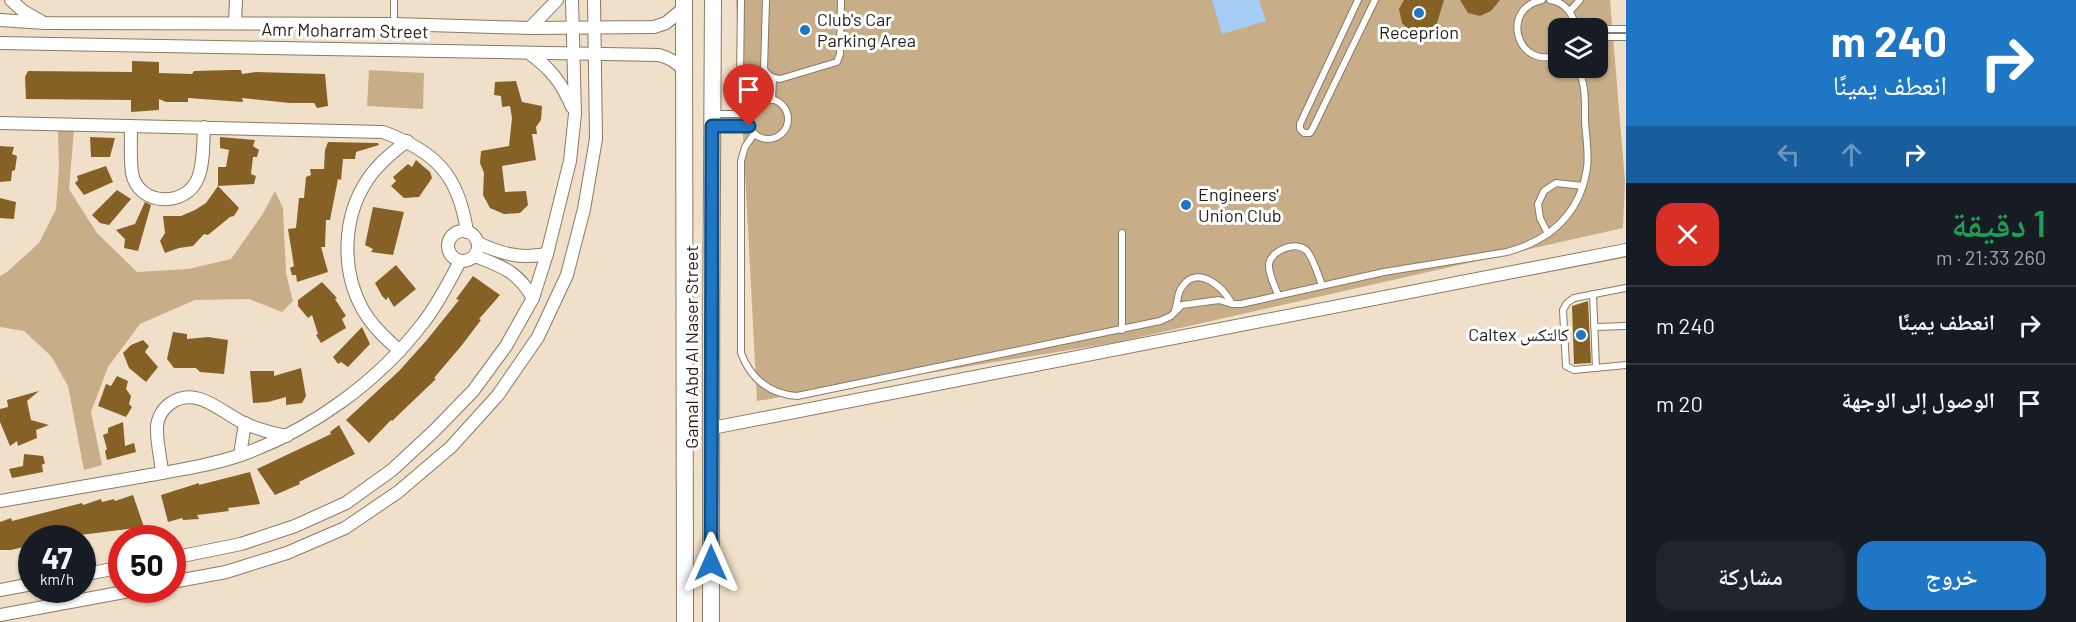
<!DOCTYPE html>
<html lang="ar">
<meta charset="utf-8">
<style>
body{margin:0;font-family:Barlow,"Noto Naskh Arabic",sans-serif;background:#20242c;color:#f1f3f6;direction:rtl;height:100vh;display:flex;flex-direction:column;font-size:22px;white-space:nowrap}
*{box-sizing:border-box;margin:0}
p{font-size:20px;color:#9ea1a6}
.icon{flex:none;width:33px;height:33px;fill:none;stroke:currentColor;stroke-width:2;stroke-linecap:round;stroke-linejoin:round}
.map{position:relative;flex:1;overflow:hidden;direction:ltr}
.panel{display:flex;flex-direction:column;background:#171b24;width:450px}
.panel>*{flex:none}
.top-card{background:#1f76c4;color:#fff;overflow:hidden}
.buttons{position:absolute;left:1548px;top:18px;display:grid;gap:12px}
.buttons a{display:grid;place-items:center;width:60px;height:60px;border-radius:12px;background:#171b24;box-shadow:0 2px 4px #0004;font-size:30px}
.speed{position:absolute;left:18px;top:525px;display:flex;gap:12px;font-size:30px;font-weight:700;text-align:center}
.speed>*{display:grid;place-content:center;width:78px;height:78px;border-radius:50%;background:#171b24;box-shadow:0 2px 4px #0004;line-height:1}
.speed small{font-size:15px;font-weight:400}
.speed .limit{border:9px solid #d22;background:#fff;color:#111}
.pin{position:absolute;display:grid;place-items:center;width:51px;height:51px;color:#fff;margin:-62px -26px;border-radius:50% 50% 50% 0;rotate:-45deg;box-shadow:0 0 6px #0007}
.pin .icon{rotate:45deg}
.me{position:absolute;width:66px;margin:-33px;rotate:0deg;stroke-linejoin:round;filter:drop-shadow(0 0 4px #0008)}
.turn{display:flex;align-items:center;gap:21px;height:126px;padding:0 30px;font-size:27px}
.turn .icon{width:78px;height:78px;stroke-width:2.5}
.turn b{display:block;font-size:42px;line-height:51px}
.lanes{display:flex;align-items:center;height:57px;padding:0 30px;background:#0003;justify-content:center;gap:30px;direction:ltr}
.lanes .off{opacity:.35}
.round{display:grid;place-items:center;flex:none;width:63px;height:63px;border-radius:18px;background:#20242c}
.summary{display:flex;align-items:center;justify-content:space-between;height:102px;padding:0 30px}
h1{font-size:36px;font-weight:600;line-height:45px;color:#1e9e55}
.button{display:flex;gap:12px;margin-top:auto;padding:12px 30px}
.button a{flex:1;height:69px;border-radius:18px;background:#1f76c4;color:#fff;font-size:24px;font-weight:600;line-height:69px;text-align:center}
.button a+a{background:#20242c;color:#f1f3f6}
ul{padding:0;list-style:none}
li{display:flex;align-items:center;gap:18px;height:78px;padding:0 30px;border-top:2px solid #363941}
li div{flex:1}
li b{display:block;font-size:22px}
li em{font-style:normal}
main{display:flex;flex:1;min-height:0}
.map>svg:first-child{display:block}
</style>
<main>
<section class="panel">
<div class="top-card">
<div class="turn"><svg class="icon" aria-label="right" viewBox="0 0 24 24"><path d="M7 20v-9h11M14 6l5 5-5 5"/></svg><div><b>240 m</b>انعطف يمينًا</div></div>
<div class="lanes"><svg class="icon off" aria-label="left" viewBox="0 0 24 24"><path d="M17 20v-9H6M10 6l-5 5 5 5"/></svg><svg class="icon off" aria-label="ahead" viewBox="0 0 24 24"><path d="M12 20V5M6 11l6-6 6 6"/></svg><svg class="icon" aria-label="right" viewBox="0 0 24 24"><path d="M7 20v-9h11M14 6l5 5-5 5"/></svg></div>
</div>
<div class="summary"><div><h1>1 دقيقة</h1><p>260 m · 21:33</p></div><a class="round" style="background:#d93025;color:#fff"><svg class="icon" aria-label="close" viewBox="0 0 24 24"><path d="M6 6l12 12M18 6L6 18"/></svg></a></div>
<ul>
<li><svg class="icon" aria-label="right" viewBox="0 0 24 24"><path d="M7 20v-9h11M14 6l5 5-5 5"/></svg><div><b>انعطف يمينًا</b></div><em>240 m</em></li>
<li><svg class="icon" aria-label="arrive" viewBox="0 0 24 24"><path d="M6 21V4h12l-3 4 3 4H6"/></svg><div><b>الوصول إلى الوجهة</b></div><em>20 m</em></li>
</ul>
<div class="button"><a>خروج</a><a>مشاركة</a></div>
</section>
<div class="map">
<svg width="1626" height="622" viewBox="0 0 1626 622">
<rect width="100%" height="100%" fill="#f1e0c9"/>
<!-- green -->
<g fill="#c8ae88" fill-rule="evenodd">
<path d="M736 0H1610L1625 181 1623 228 1118 342 757 401ZM1558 28H1598V68H1558Z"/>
<polygon points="369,70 424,73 423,109 367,106"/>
<polygon points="74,130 69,189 97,233 137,272 188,269 231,259 262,215 275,191 283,208 286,273 293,301 282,312 249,299 195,300 140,324 108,367 91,412 102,465 84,470 68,386 51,356 24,331 0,327 0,276 7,272 39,243 56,209 59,168 58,131"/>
</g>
<!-- water -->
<polygon fill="#a6cdf6" points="1212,0 1259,0 1266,21 1222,34"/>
<!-- building -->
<g fill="#856125">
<polygon points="1404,0 1444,0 1437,23 1427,31 1420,33 1407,28 1402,23 1399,9"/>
<polygon points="1460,0 1500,0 1491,11 1480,16 1468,13"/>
<polygon points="132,61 159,62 159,73 192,74 194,71 231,70 241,70 242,74 256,72 325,74 328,106 317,108 314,103 290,103 242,98 243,102 188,98 188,102 166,102 159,99 159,110 131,112 131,100 26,99 25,77 28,71 132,72"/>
<polygon points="516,81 522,102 542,106 541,120 536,127 537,134 532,134 536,160 502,166 505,192 526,191 528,205 520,213 504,214 490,208 483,195 484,173 480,163 481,151 509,146 512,118 510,106 502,107 501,96 494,95 495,82"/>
<polygon points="90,137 115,138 110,157 91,157"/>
<polygon points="220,137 255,140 253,146 259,150 257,157 253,157 251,174 256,176 254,184 218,186 218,167 226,167 229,150 220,148"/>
<polygon points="328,142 378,143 379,145 356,152 355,159 343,159 341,180 338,179 330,220 326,220 325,247 321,247 328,272 297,282 296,275 292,275 290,268 294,266 288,229 296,228 299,198 304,198 306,177 311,175 310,169 324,169 325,150"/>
<polygon points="0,146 14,147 12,154 17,156 15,170 12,171 11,181 0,182"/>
<polygon points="416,160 430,172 432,178 419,197 404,198 391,186 396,181 393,177 408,164 412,167"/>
<polygon points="106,166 113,182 84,195 75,183 78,180 77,176"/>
<polygon points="218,186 239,208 234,216 230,217 208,235 204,234 193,246 179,248 165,253 160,241 165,233 163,216 181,216 195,210 206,203"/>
<polygon points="117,190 131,199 109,225 100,223 92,215"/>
<polygon points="0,198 16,202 14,219 0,218"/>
<polygon points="145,202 151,205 138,251 124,248 125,239 116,230 135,224"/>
<polygon points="373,207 404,212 393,255 371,252 373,249 365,245"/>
<polygon points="396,265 416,289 394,307 388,297 386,300 382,296 375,283"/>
<polygon points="473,276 500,295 479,319 481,320 462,345 434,378 436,379 392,421 391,420 369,443 346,420 399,371 426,341 459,300 456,299"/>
<polygon points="322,282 337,298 335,299 346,316 342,319 346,328 321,343 316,335 318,334 312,315 308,318 298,306 298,300"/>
<polygon points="1588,301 1591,363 1574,364 1572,306"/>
<polygon points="362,327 370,344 348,367 341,362 338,364 333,357"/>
<polygon points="173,332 187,334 187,339 208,337 228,340 224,374 200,372 196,368 174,368 167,359"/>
<polygon points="143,340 149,346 145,352 158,367 146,382 129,368 123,353 131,345"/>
<polygon points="301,368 306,396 302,403 286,405 286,397 268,402 253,403 250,371 274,371 274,376"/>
<polygon points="117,376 128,381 126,389 131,396 129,404 132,407 126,417 98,406 106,384 111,386"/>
<polygon points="39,391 27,401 31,420 49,425 36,430 37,438 18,446 17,441 10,446 0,422 0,409 8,407 7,400"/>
<polygon points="123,422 125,446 134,443 136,452 107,460 105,451 107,449 103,435 108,433 108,428"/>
<polygon points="339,425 355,454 299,482 300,484 275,495 257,469 331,434 330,432"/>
<polygon points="24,454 43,456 45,463 42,465 43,472 12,478 9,469 23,466"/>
<polygon points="250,472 260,504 228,508 229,511 197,515 199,519 183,520 182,518 168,522 161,495 199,483 199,485"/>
<polygon points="133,495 144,527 80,535 81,537 71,538 32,538 32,545 11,550 0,550 0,522 11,518 12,521 82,503 83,505 101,499 102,502 114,499 115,501"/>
</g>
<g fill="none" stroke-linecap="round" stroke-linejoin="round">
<defs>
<g id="service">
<polyline points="741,0 740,80 743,91 754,105"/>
<path d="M766 0 764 69C768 76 772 78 780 79L837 62 840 54 841 0"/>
<polyline points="1358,0 1300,124 1300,129 1304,133 1310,133 1313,128 1375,0"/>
<path d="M1542 0C1500 8 1516 70 1558 55"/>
<path d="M1550 0C1565 2 1574 14 1575 28"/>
<polyline points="1570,11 1580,0"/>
<polyline points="394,24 394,0"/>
<polyline points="1598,29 1626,29"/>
<polyline points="1598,37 1626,37"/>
<circle cx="768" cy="119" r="20"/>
<polyline points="772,100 773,78"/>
<polyline points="713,114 748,114"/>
<polyline points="712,126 749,126"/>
<path d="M754 134 745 147 741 161V353C751 379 769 394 797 396L1160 321 1171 316 1182 305 1219 300 1232 304H1241L1384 272 1507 252C1551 240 1580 214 1587 168 1589 153 1586 137 1585 122 1585 103 1586 85 1578 68"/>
<polyline points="1548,234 1540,218 1538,204 1544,191 1556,183 1583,186"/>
<polyline points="1626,288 1574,298 1567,303 1563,310 1566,366 1574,370 1626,365"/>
<polyline points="1593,294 1596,368"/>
<path d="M1278 295C1275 286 1268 274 1269 264 1271 250 1297 240 1307 251 1314 260 1318 275 1322 285"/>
<path d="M1175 310C1178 303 1177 293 1182 287 1198 264 1223 287 1232 304"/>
<polyline points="1595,327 1626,326"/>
<polyline points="1122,330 1122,233"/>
</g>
<g id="minor">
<polyline points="11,0 23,11 41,21"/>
<polyline points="0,20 45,23 394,24 530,28 654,27 666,23 684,8"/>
<polyline points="235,22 236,0"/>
<polyline points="530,28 557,0"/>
<path d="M0 43 659 55C670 58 677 62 684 71"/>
<path d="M529 53C550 68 562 83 572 107"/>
<path d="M0 123 383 132C435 151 459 175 467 232"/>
<path d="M131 126C131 141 130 158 132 173 138 206 186 208 198 178 204 163 203 143 204 127"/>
<circle cx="463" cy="246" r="15"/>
<path d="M478 243C502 254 520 259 547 254"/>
<path d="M475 256C503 267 517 271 533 298"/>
<path d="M400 351C386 339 373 327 363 310 341 271 342 217 368 179 378 164 393 152 407 141"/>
<polyline points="712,428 1626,250"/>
<polyline points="240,455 245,423"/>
<path d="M162 473C161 458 156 441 157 426 158 417 163 408 171 403 196 386 220 411 242 422 256 429 272 433 287 436"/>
<path d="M0 501C46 493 93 485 139 477 173 471 208 466 241 455 311 430 378 382 423 323 438 304 449 282 460 261"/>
<polyline points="172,558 241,544 295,526 346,503 392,470 434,431 473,391 506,346 533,298 547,254 570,161 575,114 572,0"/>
<polyline points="82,575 122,567"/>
<polyline points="172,582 226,572 287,553 345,528 398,492 451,447 498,395 538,337 567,275 584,209 596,139 594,0"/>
<polyline points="0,590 32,584"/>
<polyline points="0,615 135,590"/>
</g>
<g id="secondary">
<polyline points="684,0 685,622"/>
<path d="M711 622C710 415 712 207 713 0"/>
</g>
</defs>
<!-- service casing -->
<use href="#service" stroke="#897a65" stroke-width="8"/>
<!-- minor casing -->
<use href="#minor" stroke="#897a65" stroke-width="14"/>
<!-- secondary casing -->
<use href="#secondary" stroke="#897a65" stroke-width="18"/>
<!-- service -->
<use href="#service" stroke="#fff" stroke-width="6"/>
<!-- minor -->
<use href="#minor" stroke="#fff" stroke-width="12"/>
<!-- secondary -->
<use href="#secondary" stroke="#fff" stroke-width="16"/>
</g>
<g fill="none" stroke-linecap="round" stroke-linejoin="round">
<defs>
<polyline id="route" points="711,563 712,126 749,126"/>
</defs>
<!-- route casing -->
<use href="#route" stroke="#144d7f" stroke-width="15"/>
<!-- route -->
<use href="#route" stroke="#1f76c4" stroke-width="10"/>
</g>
<!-- markers -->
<g fill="#1f76c4" stroke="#fff" stroke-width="2">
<circle cx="1419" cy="13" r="6"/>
<circle cx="805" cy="30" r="6"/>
<circle cx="1186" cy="205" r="6"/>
<circle cx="1581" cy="335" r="6"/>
</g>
<g text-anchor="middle" stroke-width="6" stroke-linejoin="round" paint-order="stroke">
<!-- poi labels -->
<g font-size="18" fill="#251f16" stroke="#fff" text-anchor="start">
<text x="817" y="26">Club's Car<tspan x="817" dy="21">Parking Area</tspan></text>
<text x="1419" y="39" text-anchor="middle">Receprion</text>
<text x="1198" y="201">Engineers'<tspan x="1198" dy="21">Union Club</tspan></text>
<text x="1569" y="341" text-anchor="end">Caltex كالتكس</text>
</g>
<!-- street labels -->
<g font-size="18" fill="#251f16" stroke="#fff">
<text transform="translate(345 31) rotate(1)" y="6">Amr Moharram Street</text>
<text transform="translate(692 347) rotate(-90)" y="6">Gamal Abd Al Naser Street</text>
</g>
</g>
</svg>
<div class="buttons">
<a><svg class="icon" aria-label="layers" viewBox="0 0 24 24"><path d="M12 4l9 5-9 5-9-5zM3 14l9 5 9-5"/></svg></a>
</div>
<div class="speed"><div>47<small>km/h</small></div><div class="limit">50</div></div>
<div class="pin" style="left:749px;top:126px;background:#d93025"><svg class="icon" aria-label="arrive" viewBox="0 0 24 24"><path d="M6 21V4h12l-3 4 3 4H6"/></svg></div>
<svg class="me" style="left:711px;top:563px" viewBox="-20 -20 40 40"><path d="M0-17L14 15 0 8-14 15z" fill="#1f76c4" stroke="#fff" stroke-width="4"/></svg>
</div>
</main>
